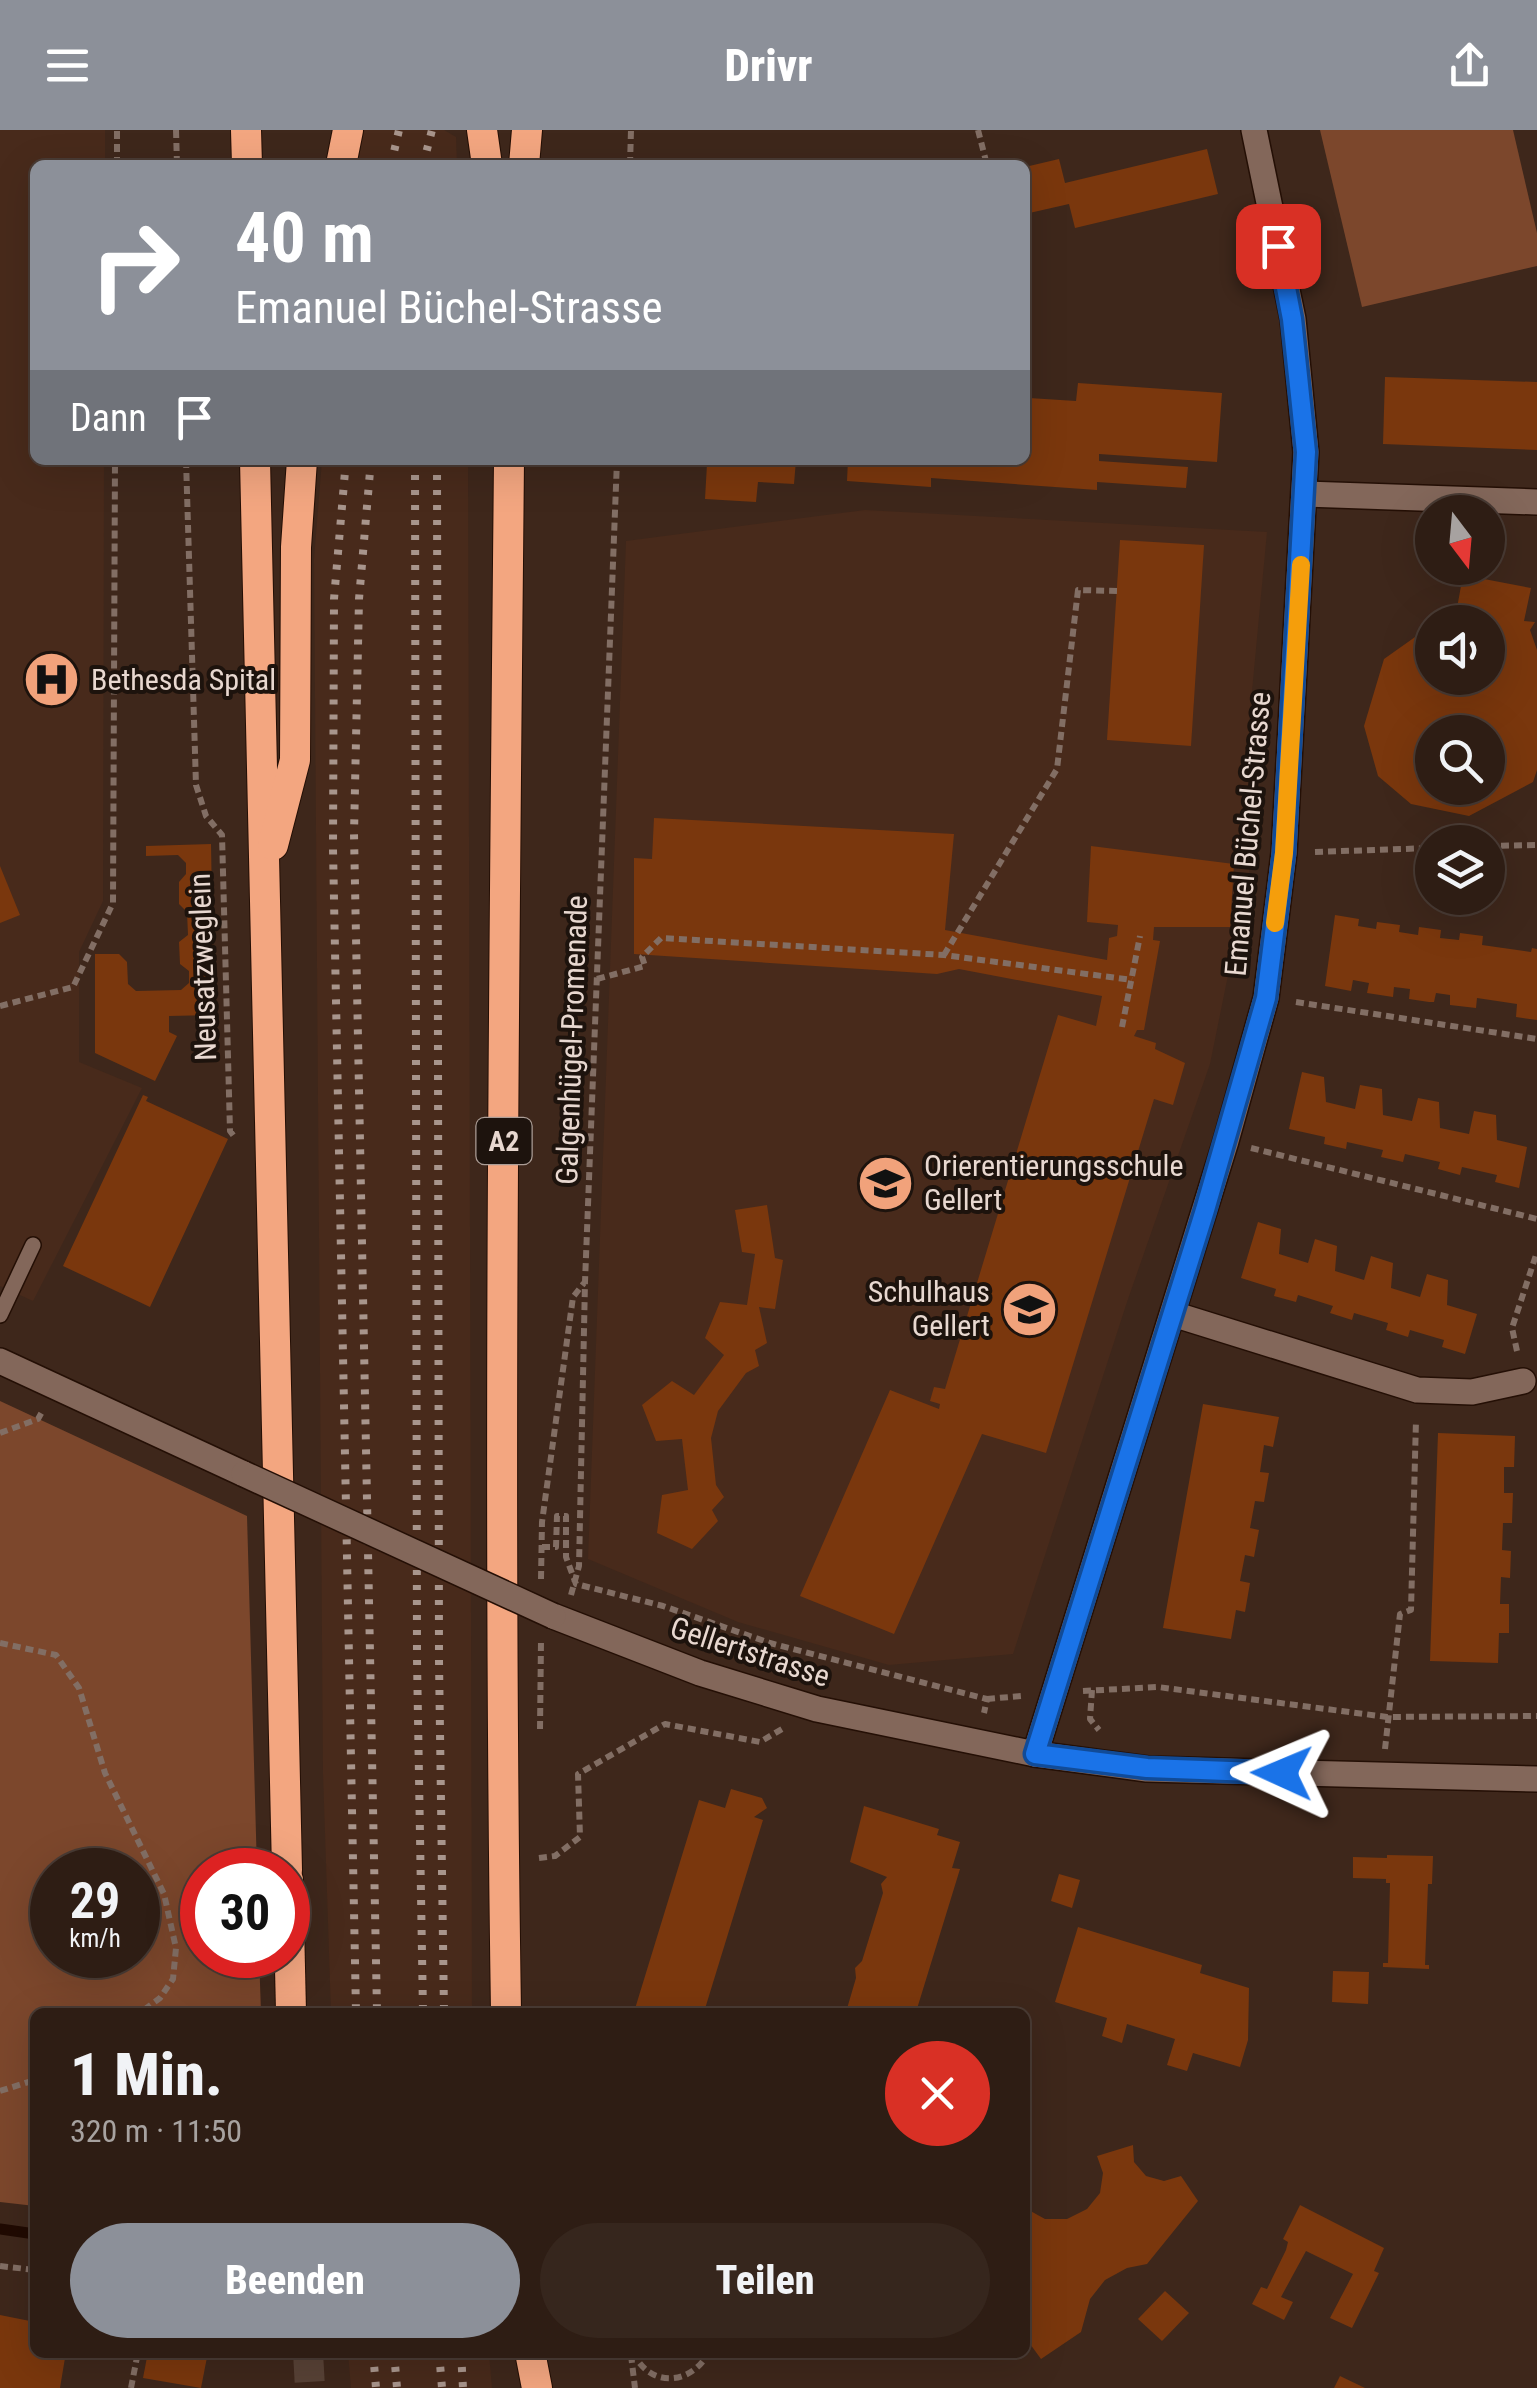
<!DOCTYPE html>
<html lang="de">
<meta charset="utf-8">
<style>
body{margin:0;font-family:"Roboto Condensed",sans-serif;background:#36261d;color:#f1f3f6;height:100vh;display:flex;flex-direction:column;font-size:38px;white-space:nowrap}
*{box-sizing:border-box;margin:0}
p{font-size:32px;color:#a7a2a0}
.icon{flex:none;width:55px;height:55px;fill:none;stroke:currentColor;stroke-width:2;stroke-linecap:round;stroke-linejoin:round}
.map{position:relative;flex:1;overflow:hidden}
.drawer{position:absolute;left:30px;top:1878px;width:1000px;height:350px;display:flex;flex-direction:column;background:#2e1d14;border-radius:15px;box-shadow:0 10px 40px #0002,0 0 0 2px #493b34}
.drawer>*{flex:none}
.top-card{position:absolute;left:30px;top:30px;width:1000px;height:305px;border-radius:15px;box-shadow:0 10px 40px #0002,0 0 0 2px #493b34;background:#8c9099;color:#fff;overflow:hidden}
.needle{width:65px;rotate:164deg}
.buttons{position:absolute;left:1415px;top:365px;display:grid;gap:20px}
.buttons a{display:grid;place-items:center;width:90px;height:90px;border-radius:50%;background:#2e1d14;box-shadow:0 10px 40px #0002,0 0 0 2px #493b34;font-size:50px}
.speed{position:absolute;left:30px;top:1718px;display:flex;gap:20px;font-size:50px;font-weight:700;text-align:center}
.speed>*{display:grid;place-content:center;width:130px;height:130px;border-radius:50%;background:#2e1d14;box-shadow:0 10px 40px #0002,0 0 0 2px #493b34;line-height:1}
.speed small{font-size:25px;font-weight:400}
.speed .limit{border:15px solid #d22;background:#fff;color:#111}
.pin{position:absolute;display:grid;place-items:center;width:85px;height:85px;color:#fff;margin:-42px;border-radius:20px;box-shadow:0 5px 15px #0006}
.me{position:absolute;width:110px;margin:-55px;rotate:271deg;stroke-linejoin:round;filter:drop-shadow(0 0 8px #0008)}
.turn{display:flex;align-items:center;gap:35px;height:210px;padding:0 40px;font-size:45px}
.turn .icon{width:130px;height:130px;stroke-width:2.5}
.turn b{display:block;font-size:70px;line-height:85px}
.then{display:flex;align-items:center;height:95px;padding:0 40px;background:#0003;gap:20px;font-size:38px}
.round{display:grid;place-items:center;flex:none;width:105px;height:105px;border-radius:52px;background:#36261d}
.summary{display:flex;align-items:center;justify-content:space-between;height:170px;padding:0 40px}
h1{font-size:60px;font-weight:800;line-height:75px}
.cta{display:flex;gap:20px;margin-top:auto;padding:20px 40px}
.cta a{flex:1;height:115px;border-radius:60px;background:#8c9099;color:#fff;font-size:40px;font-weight:800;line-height:115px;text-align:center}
.cta a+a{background:#36261d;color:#f1f3f6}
header{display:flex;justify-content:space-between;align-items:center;height:130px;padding:0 40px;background:#8c9099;color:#fff;font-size:45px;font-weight:800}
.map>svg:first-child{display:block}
</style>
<header><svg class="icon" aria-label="menu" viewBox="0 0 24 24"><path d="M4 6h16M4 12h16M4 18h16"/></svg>Drivr<svg class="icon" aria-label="share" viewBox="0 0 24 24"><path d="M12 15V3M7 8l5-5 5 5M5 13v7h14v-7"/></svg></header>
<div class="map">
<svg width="1537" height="2258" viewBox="0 0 1537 2258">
<rect width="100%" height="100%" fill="#3e271b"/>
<!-- built -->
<g fill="#482a1b">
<polygon points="0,0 105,0 105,35 35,35 35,330 104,330 103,771 79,822 79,932 142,958 33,1171 0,1156"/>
<polygon points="363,0 444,0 456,7 457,35 358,35"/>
<polygon points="322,330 468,330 472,1882 331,1882 323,1643 314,429"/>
<polygon points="865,380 1267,402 1249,593 1252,727 1210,934 1127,1172 1013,1524 889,1535 738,1492 588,1429 626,411"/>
<polygon points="348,2223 489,2223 492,2258 351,2258"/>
</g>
<!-- green -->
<g fill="#7c472c" fill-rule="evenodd">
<polygon points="1320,0 1513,0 1537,103 1537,136 1362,177"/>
<path d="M0 1271 247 1386 257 1740H202V1825H259L261 1882H35V2076L0 2072ZM138 1740V1825H52V1740Z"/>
</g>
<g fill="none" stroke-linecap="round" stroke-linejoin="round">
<!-- stream -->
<polyline stroke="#200a02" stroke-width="11" points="0,2099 35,2104"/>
</g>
<!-- building -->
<g fill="#7a370d" fill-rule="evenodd">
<polygon points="1207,19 1218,64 1075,98 1069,74 1025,84 1025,37 1059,29 1065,53"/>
<polygon points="1385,247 1537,252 1537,320 1383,314"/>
<polygon points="1078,253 1222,263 1217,332 1099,324 1099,331 1188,337 1186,358 1097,352 1097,360 931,348 931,357 847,351 848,330 1025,330 1025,273 1028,274 1029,268 1076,271"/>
<polygon points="690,330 796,330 794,354 758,352 756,372 705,369 707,334 690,333"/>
<polygon points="1120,410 1204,415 1191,616 1107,610"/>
<path d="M1463 445 1531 458 1524 491 1535 492 1530 500 1537 520V640L1533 652 1469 686 1411 674 1378 646 1364 596 1384 529 1432 495V548H1488V492H1436L1448 484 1449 475 1457 478ZM1432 602H1488V658H1432Z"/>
<polygon points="654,688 954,704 945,800 1107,830 1109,808 1117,806 1118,795 1087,792 1091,716 1234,734 1230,797 1154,797 1153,810 1160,811 1144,900 1137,900 1134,906 1156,913 1155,919 1185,933 1173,975 1154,969 1046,1323 982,1304 894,1504 800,1466 890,1260 939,1279 940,1274 930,1271 934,1257 945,1259 1058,885 1096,896 1102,866 959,839 937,844 634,824 634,728 652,729"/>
<polygon points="211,714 214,885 169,886 169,902 177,906 155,951 95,923 95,824 119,824 127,832 128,854 136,861 181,860 189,853 189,841 180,834 179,812 188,805 187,782 179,774 179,752 186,744 186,733 178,725 146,726 146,716"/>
<polygon points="0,736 20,785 0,793"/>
<polygon points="1335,785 1359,789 1358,796 1376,799 1377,792 1400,795 1399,802 1418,805 1419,797 1441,800 1440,808 1459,810 1460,803 1483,806 1482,815 1531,822 1532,818 1537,819 1537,890 1516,887 1517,874 1477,868 1476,878 1450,875 1450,865 1436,863 1434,872 1429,872 1409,869 1410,859 1394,857 1393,867 1367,863 1369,853 1353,850 1351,861 1325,856"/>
<polygon points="1302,942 1324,947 1326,972 1355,979 1360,955 1382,959 1383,985 1412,991 1418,968 1439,972 1440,998 1469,1004 1474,981 1496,985 1497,1010 1527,1017 1519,1058 1495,1052 1497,1045 1462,1037 1460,1045 1438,1039 1440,1032 1405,1024 1403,1032 1381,1027 1383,1020 1347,1012 1346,1019 1324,1014 1325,1007 1289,999"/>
<polygon points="143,965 148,967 146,971 228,1009 150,1177 63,1136"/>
<polygon points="767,1075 775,1128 783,1130 775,1179 759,1177 767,1213 755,1220 759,1236 746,1243 718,1281 711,1308 716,1355 724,1367 712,1380 718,1391 692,1419 657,1403 662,1365 688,1360 682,1309 656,1311 642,1275 672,1251 694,1265 724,1225 705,1208 720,1172 747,1175 755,1124 742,1122 735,1080"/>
<polygon points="1258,1092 1281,1099 1279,1124 1308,1133 1315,1109 1337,1116 1335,1141 1364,1150 1371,1126 1393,1133 1391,1158 1420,1167 1427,1144 1448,1150 1447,1175 1477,1184 1465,1224 1442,1217 1444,1210 1437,1208 1410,1200 1408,1207 1386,1200 1388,1193 1354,1183 1352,1190 1330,1183 1333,1176 1298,1165 1296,1172 1274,1166 1276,1159 1241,1148"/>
<polygon points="1203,1274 1279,1287 1273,1317 1264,1315 1260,1342 1269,1343 1264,1372 1255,1371 1250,1398 1259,1400 1254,1427 1245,1425 1240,1451 1250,1453 1245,1482 1236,1480 1231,1509 1163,1498"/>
<polygon points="1438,1303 1515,1306 1514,1337 1504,1337 1504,1363 1513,1363 1512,1393 1503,1393 1502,1420 1511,1421 1510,1448 1501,1447 1500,1474 1509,1474 1509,1503 1499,1503 1498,1533 1430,1531"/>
<polygon points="731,1659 762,1668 767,1678 754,1687 763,1690 704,1882 634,1882 699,1670 725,1678"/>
<polygon points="864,1676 939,1699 937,1705 960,1712 952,1738 960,1739 916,1882 846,1882 856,1848 855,1838 862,1831 883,1763 881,1754 887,1747 850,1732"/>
<polygon points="1387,1725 1433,1726 1432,1754 1428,1754 1425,1835 1429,1835 1429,1839 1383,1837 1383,1833 1388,1833 1390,1753 1386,1753 1386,1749 1353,1748 1353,1727 1387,1728"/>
<polygon points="1059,1744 1080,1750 1072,1778 1051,1771"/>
<polygon points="1078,1797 1202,1835 1200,1843 1249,1858 1248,1910 1240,1937 1193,1923 1187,1941 1167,1935 1175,1909 1127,1894 1122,1913 1102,1906 1107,1888 1055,1872"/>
<polygon points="1333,1841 1369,1842 1368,1874 1332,1872"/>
<polygon points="1133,2015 1134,2032 1146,2046 1164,2051 1181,2046 1198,2071 1147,2134 1127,2138 1105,2150 1090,2169 1081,2202 1041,2229 1025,2207 1025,2078 1045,2089 1067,2089 1087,2079 1100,2063 1103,2043 1097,2026"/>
<polygon points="1300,2075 1384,2118 1374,2141 1379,2143 1352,2198 1330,2188 1353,2144 1306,2121 1281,2167 1293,2172 1284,2190 1252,2174 1261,2157 1267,2159 1286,2120 1288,2112 1283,2109"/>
<polygon points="1165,2161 1189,2183 1162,2211 1138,2189"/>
<polygon points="0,2185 35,2192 35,2222 66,2222 60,2258 0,2258"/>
<polygon points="148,2222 208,2222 201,2258 143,2248"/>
<polygon points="1340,2246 1365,2258 1334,2258"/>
</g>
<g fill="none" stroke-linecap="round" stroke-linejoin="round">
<!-- motorway-tunnel -->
<polyline stroke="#584236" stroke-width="30" stroke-dasharray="30 15" stroke-linecap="butt" points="308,2222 310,2258"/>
<defs>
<polyline id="service" points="0,1185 33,1115"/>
<g id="minor">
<polyline points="1305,364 1537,372"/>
<polyline points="1173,1184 1417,1260 1472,1262 1523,1251"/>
<polyline points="0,1231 244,1344"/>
<polyline points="553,1486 700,1543 817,1579 1035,1624 1147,1639 1537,1649"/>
<polyline points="1035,1624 1226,1011 1266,868 1284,723 1306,322 1293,189 1254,0"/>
</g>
<g id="motorway">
<polyline points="246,0 247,35"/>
<polyline points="482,0 487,35"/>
<polyline points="341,35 348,0"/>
<polyline points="524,35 527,0"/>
<polyline points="255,330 287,1740"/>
<polyline points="273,715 295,630 296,417 302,330"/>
<polyline points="288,1750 291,1882"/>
<path d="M506 1882C498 1365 504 847 509 330"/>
<polyline points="530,2222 537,2258"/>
</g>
</defs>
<!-- service casing -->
<use href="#service" stroke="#240f05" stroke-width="18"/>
<!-- minor casing -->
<use href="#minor" stroke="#240f05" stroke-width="28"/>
<!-- motorway casing -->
<use href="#motorway" stroke="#240f05" stroke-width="32"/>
<!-- path -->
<g stroke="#826e64" stroke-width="6" stroke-dasharray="8 5" stroke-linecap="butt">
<polyline points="176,0 177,35"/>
<polyline points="978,0 987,35"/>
<polyline points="117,35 117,0"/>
<polyline points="630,35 631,0"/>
<polyline points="186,330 196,655 206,686 222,705 230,1001 236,1009"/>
<polyline points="1488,716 1537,715"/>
<polyline points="1315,722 1432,718"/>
<polyline points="944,825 1057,639 1078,460 1117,461"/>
<polyline points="597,849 645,836 642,827 661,808 944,825 1132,850"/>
<polyline points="1296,872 1537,909"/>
<polyline points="0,876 73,857 113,773 115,330"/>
<polyline points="1122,897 1140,806"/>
<polyline points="1251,1018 1537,1089"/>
<polyline points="1517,1221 1512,1198 1537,1122"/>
<polyline points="0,1303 38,1289 42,1282"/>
<polyline points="542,1417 556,1417 557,1386 566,1386 566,1427 576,1454 663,1476 770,1513 987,1569 984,1583"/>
<polyline points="541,1449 542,1392 573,1167 584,1153"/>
<polyline points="571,1465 579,1436 585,1152 617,330"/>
<polyline points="0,1513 56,1525 79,1558 105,1643 164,1764 176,1818 173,1849 160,1868 141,1882"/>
<polyline points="1092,1560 1090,1589 1099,1600"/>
<polyline points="1083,1561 1158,1557 1387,1587 1537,1586"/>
<polyline points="987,1569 1021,1566"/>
<polyline points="540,1599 541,1511"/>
<polyline points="1385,1619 1400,1484 1411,1480 1416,1290"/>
<polyline points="539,1728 555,1726 580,1707 578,1644 665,1594 760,1612 782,1599"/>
<polyline points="0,1961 35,1950"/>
<polyline points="0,2136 35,2140"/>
<path d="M633 2222C649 2258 691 2256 709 2222"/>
<polyline points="631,2225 635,2258"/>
<polyline points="131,2258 138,2222"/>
</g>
<!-- service -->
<use href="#service" stroke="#83675a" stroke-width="15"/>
<!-- minor -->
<use href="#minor" stroke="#83675a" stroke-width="25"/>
<!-- motorway -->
<use href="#motorway" stroke="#f3a680" stroke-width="30"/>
<!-- rail -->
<g stroke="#a8958c" stroke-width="8" stroke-dasharray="5 10" stroke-linecap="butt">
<polyline points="391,35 399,0"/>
<polyline points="423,35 432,0"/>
<polyline points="346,330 334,469 333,719 356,1882"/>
<polyline points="371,330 359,469 354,704 377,1882"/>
<polyline points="415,330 417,1529 423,1882"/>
<polyline points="437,330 439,1531 444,1882"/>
<polyline points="373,2222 376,2258"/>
<polyline points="394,2222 397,2258"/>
<polyline points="439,2222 442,2258"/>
<polyline points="461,2222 463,2258"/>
</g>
<defs>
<polyline id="minor-bridge" points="244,1344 553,1486"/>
</defs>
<!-- minor-bridge casing -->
<use href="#minor-bridge" stroke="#240f05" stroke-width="28" stroke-linecap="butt"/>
<!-- minor-bridge -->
<use href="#minor-bridge" stroke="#83675a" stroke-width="25"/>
</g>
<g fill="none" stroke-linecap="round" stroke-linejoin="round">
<defs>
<polyline id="route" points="1278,116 1292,189 1306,322 1284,723 1266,868 1205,1080 1035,1624 1147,1638 1282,1643"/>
</defs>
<!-- route casing -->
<use href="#route" stroke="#114b97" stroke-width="25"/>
<!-- route -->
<use href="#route" stroke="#1a73e8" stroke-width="18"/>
<!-- slow -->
<polyline stroke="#f59e0b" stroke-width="18" points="1275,793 1284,723 1301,435"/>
</g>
<!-- icons -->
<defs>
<symbol id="hospital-disc" viewBox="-11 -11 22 22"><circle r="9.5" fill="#f1a27b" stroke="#1d130d"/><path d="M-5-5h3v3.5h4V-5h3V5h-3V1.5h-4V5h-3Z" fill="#111"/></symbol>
<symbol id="school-disc" viewBox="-11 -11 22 22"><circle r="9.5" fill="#f1a27b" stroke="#1d130d"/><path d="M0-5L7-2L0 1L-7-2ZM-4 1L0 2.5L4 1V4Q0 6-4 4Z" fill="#111"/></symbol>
</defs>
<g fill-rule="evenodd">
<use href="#hospital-disc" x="20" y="518" width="63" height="63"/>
<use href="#school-disc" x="854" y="1022" width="63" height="63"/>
<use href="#school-disc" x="998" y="1148" width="63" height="63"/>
</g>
<g text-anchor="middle" stroke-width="8" stroke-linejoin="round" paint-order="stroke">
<!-- shield labels -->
<rect fill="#1d130d" stroke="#ab9d96" stroke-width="2.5" x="476.5" y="988" width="55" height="46" rx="8"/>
<g font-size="28" font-weight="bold" fill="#e8d8d0">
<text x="504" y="1021">A2</text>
</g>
<!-- poi labels -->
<g font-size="30" fill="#e8d8d0" stroke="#1d130d" text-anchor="start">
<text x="91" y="560">Bethesda Spital</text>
<text x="924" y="1046">Orierentierungsschule<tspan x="924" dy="34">Gellert</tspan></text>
<text x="990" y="1172" text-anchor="end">Schulhaus<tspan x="990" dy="34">Gellert</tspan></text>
</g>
<!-- street labels -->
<g font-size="30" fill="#e8d8d0" stroke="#1d130d">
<text transform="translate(1248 704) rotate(-85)" y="10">Emanuel Büchel-Strasse</text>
<text transform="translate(203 837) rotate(-92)" y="10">Neusatzweglein</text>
<text transform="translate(572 910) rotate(-88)" y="10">Galgenhügel-Promenade</text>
<text transform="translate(750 1522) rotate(18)" y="10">Gellertstrasse</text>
</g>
</g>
</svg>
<div class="buttons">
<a><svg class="needle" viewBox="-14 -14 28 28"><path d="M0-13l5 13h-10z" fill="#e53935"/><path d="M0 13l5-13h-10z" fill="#a7a2a0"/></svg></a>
<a><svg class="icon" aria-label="sound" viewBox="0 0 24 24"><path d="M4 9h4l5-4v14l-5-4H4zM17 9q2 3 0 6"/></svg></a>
<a><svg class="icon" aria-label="search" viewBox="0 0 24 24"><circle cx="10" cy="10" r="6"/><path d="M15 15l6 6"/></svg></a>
<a><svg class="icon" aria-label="layers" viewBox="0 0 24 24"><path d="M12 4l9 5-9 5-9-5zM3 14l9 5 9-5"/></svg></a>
</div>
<div class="speed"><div>29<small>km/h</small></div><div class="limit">30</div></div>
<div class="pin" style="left:1278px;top:116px;background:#d93025"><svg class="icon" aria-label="arrive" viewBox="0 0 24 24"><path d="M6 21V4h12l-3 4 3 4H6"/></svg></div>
<svg class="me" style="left:1282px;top:1643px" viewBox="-20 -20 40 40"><path d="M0-17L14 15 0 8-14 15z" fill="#1a73e8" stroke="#fff" stroke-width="4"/></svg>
<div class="top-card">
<div class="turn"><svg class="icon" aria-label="right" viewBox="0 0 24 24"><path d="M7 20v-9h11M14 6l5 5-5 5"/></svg><div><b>40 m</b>Emanuel Büchel-Strasse</div></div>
<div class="then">Dann<svg class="icon" aria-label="arrive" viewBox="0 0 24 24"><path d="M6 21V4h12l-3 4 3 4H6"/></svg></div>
</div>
<section class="drawer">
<div class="summary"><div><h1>1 Min.</h1><p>320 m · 11:50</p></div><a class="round" style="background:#d93025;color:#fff"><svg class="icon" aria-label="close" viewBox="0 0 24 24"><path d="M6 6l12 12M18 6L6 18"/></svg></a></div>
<div class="cta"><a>Beenden</a><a>Teilen</a></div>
</section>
</div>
